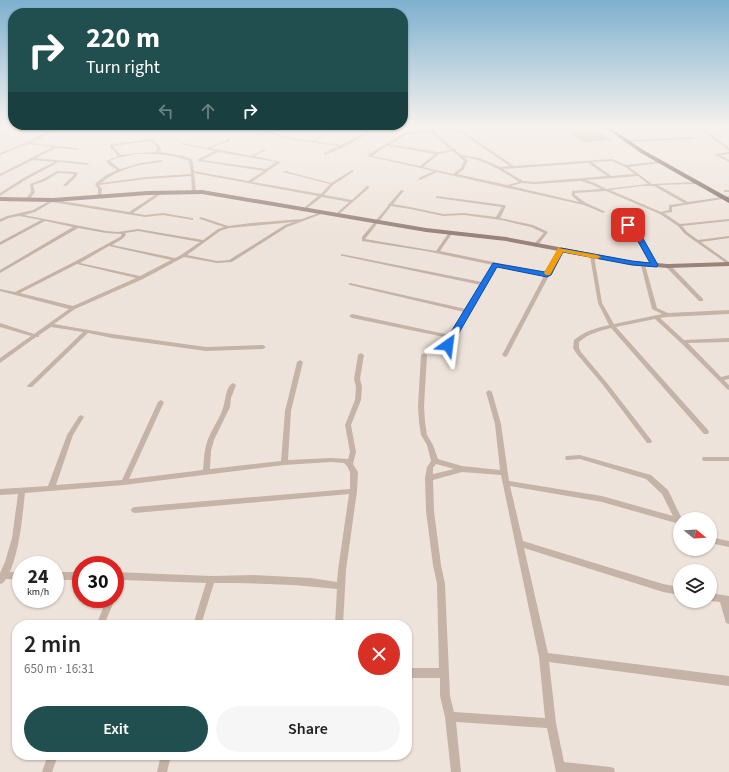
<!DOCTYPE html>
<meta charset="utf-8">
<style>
body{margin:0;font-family:"Source Sans 3",sans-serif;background:#f6f6f6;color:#222;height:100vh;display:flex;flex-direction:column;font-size:15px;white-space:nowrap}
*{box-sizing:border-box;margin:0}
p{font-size:13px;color:#767676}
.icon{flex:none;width:22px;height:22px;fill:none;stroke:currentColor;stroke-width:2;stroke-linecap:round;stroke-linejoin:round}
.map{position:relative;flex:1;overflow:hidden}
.drawer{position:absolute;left:12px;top:620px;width:400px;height:140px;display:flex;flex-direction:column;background:#fff;border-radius:16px;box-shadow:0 1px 3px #0004}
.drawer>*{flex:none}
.top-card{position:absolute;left:8px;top:8px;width:400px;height:122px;border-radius:16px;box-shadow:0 1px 3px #0004;background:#214f50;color:#fff;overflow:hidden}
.needle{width:26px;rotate:108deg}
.tools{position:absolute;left:673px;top:512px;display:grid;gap:8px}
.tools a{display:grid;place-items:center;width:44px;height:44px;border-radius:50%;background:#fff;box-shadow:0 1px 3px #0004;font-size:20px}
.speed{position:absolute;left:12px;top:556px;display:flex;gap:8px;font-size:20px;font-weight:700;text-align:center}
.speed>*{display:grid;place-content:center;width:52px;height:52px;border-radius:50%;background:#fff;box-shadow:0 1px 3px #0004;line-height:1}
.speed small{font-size:10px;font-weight:400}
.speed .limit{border:6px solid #d22;background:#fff;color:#111}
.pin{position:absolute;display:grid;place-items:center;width:34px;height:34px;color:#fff;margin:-17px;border-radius:8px;box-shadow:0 2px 6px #0006}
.me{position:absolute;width:44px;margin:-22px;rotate:31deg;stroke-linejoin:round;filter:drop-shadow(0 0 3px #0008)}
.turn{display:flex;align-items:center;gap:14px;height:84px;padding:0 12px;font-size:18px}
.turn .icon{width:52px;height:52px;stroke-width:2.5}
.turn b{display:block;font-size:28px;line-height:34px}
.lanes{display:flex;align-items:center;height:38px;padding:0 12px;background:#0003;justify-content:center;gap:20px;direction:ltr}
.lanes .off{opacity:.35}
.round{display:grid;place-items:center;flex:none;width:42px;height:42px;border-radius:21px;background:#f6f6f6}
.overview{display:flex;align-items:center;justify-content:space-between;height:68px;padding:0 12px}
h1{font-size:24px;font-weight:600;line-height:30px}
.button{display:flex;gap:8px;margin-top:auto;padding:8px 12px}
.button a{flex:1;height:46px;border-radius:24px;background:#214f50;color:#fff;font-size:16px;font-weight:600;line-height:46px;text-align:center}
.button a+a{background:#f6f6f6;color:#222}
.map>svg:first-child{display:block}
</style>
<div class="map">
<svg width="729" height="772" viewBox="0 0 729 772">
<rect width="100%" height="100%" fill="#eee3da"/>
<!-- green -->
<polygon fill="#b3bc9b" points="557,127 591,127 612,140 583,142"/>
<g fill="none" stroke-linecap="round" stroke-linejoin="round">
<!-- street -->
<g fill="#c5b3a7" fill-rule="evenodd">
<polygon points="59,127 61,127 31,143 77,148 79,149 78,150 56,148 36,158 87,163 89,164 88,165 59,162 27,179 0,196 0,193 25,177 54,162 33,160 0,176 0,174 52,147 28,144 0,155 0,153 33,140 40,135"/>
<polygon points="97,127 130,128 187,127 176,129 130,130 98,128"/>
<polygon points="262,127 281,128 294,127 281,130 263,128"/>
<path d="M336 127H338L315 141 341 145 363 134 373 127H375C362 139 341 149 325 155L323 154 324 153 338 146 292 140 268 133 255 138 253 137 270 130 271 131V132L292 138 312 141Z"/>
<polygon points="673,127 705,129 729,148 729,151 703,131 674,128"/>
<path d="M454 128 460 129 514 166 612 159 626 165 662 161V163H661L629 167 652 184 697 182V184H696L658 185 688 202 729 196V198L672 207V212L664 213 680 224 729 219V221L682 226 687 232 698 240 729 236V238L701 242 729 262V265L685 234 678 226 660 214 606 191 575 193V195L586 203 604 211 605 212 603 213 584 205 437 172 420 180H419V178L434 171 367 156 372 152 406 132ZM454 130 458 131 510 166 500 167 480 158 461 155 456 151V149H454L434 132ZM431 132 451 150 438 152 390 144 408 134ZM387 146H388L435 154 420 166 372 156ZM453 151 464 161 461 168 453 174 423 167 439 154ZM464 157C485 160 501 170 519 182L507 185 457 174 463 170 468 161ZM612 161 625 167 635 174 611 176 592 162ZM588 163 607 176 535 182 523 181 503 169ZM638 176 648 184 606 189 595 183 586 180ZM581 181 593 185 601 189 572 191V196L579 202 511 186 522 183 535 184ZM641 186H654L684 203 669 205V210L661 212 610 190Z"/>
<polygon points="0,132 1,133 1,135 0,136"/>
<polygon points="694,137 695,139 626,142 624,141 626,140"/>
<path d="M152 139 160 146 161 152 183 156 192 159 194 171 248 181 264 171 198 161V159L215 151 180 144 182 143 207 148 229 139 230 141 211 148 251 156 264 149H265V151L254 156 281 162 252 182 321 194 330 184 283 172 285 171 331 183 352 170H353V172L333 185 324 195 352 200 367 186 370 187 338 215H337V213L349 202 322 197 306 209H305V207L318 196 194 173 196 191 194 192 192 191 191 176 146 179 99 185 102 189 101 196 98 197V189L95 184 96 183 106 175 117 170 108 164 106 161 118 156 110 147V145L112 144ZM151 141 156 146 157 152 137 153 121 155 113 146ZM218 152 276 162 266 169 202 160ZM137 154C155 154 172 154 189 161L191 174 146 177 101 183C113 173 127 168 141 165 148 163 156 164 163 161L161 160 141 163 120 169 110 161 117 158Z"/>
<polygon points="729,152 729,154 720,155 729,160 729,162 714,154"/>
<polygon points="57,171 76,172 78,173 76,177 66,186 63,185 73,176 74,174 58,173 45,181 33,185 35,192 29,200 27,200 26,199 31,192 30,184 43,179"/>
<polygon points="401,190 404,191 393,204 410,207 443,214 464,213 496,217 502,207 437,198 435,197 437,196 504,205 506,206 500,218 533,225 548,232 538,245 536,245 534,244 544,233 531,227 501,220 464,215 443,216 410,209 391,206 365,239 436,251 450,231 451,231 453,232 440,251 546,273 559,248 563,249 507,356 505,357 502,355 544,276 497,266 455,337 449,346 447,347 444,345 449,338 352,318 349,316 352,314 450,335 464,312 350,285 348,284 350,283 466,309 481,285 343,256 341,256 341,254 482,282 493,265 426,251 362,241 362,237 388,206 388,204 389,204"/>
<rect x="724" y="190" width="5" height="2"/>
<path d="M161 191 164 192 133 213 145 215 163 213 192 218H193V220L163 215 145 217 52 202 35 212 24 215 106 231 118 232 138 229 203 240 218 229 224 227 200 219 199 218 201 217 228 226 251 223 302 219 324 211 327 212 287 227 232 262 217 263 184 257 143 279 75 309 54 324 112 334 206 347 263 345 266 347 263 349 206 351 112 338 88 333 32 387H28L27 386 28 385 83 332 51 327 39 335V337H36L0 363V358L31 336 0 327V323L34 334 69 309 0 291V289L15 292 74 262 120 237 122 235 121 234 106 233 78 228 0 273V270L73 227 45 221 0 245V242L41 220 19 216 9 218 0 222V219L7 216 33 210 53 199 55 200 129 212ZM294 222 285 225 229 260 217 261 187 255 220 231 229 228ZM138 231 200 242 181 255 175 258 112 245 122 239 126 235 125 233ZM109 246 171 260 140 276 80 263ZM77 264 136 278 73 306 20 293Z"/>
<polygon points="615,222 635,226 656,265 656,266 654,266 652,265 632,228 615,224"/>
<path d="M590 255H594V256L602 303 614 324 662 314 652 309 641 265 643 264 645 265 657 308 668 313 729 310V314L667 317 660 318 684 340 729 338V342L688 343 721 377 729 375V379L724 380 729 385V390L727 389 681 343 655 319 616 327 708 430 709 432 708 434H704L611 328C599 331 588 334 579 342V348L581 352 607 383 652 441 651 443H647L603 385 576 353 573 348 574 340C585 331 596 328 609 325L598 303 590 256Z"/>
<polygon points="666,265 670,265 703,299 703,301 699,301 666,267"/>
<path d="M361 353 364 355 360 379 362 387 361 400 351 425 356 452 353 464 358 472 357 491 346 570 343 625H335L337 589C296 584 255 583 214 583L201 625H193L206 583 123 580 118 591 115 592V572L211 576 254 575 311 578 337 582 338 570 349 494 135 513 132 512 131 510 132 508 135 507 350 489V472L347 466 344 463 331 462 284 465 124 485 25 493C22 520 20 547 10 572H21V580L6 579 3 583 0 584V573L5 562 12 538 18 494 0 495V489L48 486 67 435 79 416 81 415 84 417 73 435 56 485 122 480 158 402 161 400 164 402 129 479 203 470C204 461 204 451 207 442 211 430 219 420 223 408 226 401 225 387 233 383L236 385 231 398 230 407 214 440 211 451 210 469 281 461 285 411 297 362 300 360 303 362 291 411 288 460 331 458 348 459 350 452 345 425 355 400 356 387 354 379 358 355Z"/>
<path d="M424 353 427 355 424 406 425 422 427 435 433 445 438 459 462 466 500 470 495 424 486 392 489 390 492 392 501 424 509 481 602 496 673 516 662 494 646 479 580 459 568 460H566L565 458 566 456 580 455 651 475 668 490 682 519H680V526L677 525 676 523 602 502 510 486 523 541 663 584 680 587V595L663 592 524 548 548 653 729 676V686L549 662 556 723 564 762 610 767 614 768 615 772H556L547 728 456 722 461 772H451L445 717 440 696V678H407V668H439L437 584 433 565 426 511 425 478 427 467 431 461 427 445 421 435 419 422 418 406 421 355ZM436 464 454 469 433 474V468ZM462 472 501 475 539 657 545 718 454 712 450 696 445 584 441 565 434 511 433 480Z"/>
<polygon points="703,457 729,457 729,461 703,461 702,459"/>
<polygon points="710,537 729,541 729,547 710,543"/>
<rect x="55" y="572" width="26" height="8"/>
<polygon points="710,593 729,596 729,624 726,623 720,602 710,601"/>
<polygon points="115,598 115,599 104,625 96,625 107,599"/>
<polygon points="48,755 58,755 52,772 42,772"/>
<polygon points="161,755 171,755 167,772 157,772"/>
</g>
<!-- secondary -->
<polygon fill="#988279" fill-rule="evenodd" points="202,190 426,228 506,237 632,261 668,264 729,262 729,266 668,268 632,265 506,241 426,232 202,194 148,195 53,202 0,201 0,197 53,198 148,191"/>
<!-- primary -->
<polygon fill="#736059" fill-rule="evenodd" points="604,127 609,127 645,151 729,198 729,203 641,153"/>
</g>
<!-- sky -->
<linearGradient id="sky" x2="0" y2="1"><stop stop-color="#7db0ce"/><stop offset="0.54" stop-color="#f7f2ee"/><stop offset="1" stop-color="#f7f2ee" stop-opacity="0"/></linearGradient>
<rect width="729" height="235" fill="url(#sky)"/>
<!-- route -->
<polygon fill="#1a73e8" stroke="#114b97" points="625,223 636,226 658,265 657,267 632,265 563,252 551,275 547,277 497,267 452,345 448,348 443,345 493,263 545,272 558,250 561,248 632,261 650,263 631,229 625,226"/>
<!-- slow -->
<polygon fill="#f59e0b" points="558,248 597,255 601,257 597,259 563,252 550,275 546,275 544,273"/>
</svg>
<div class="tools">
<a><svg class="needle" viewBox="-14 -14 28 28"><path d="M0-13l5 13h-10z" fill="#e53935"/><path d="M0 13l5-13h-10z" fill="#767676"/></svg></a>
<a><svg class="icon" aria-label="layers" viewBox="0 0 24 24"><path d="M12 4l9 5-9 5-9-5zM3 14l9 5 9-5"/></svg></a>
</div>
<div class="speed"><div>24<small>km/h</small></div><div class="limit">30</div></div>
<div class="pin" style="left:628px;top:225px;background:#d93025"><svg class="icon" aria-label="arrive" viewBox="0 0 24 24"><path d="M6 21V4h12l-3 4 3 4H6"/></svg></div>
<svg class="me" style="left:448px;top:345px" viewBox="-20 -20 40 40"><path d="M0-17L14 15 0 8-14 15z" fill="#1a73e8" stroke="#fff" stroke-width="4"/></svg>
<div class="top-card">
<div class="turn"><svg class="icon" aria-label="right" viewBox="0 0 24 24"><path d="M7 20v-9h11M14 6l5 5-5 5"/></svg><div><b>220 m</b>Turn right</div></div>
<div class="lanes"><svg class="icon off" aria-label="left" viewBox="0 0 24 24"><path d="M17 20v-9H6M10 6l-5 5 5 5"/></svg><svg class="icon off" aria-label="ahead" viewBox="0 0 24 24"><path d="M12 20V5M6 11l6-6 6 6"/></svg><svg class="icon" aria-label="right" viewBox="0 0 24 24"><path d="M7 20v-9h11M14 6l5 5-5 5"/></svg></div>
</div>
<section class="drawer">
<div class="overview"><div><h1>2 min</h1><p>650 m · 16:31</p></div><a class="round" style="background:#d93025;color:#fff"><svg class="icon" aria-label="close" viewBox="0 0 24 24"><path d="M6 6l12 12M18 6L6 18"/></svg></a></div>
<div class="button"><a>Exit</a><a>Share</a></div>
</section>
</div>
